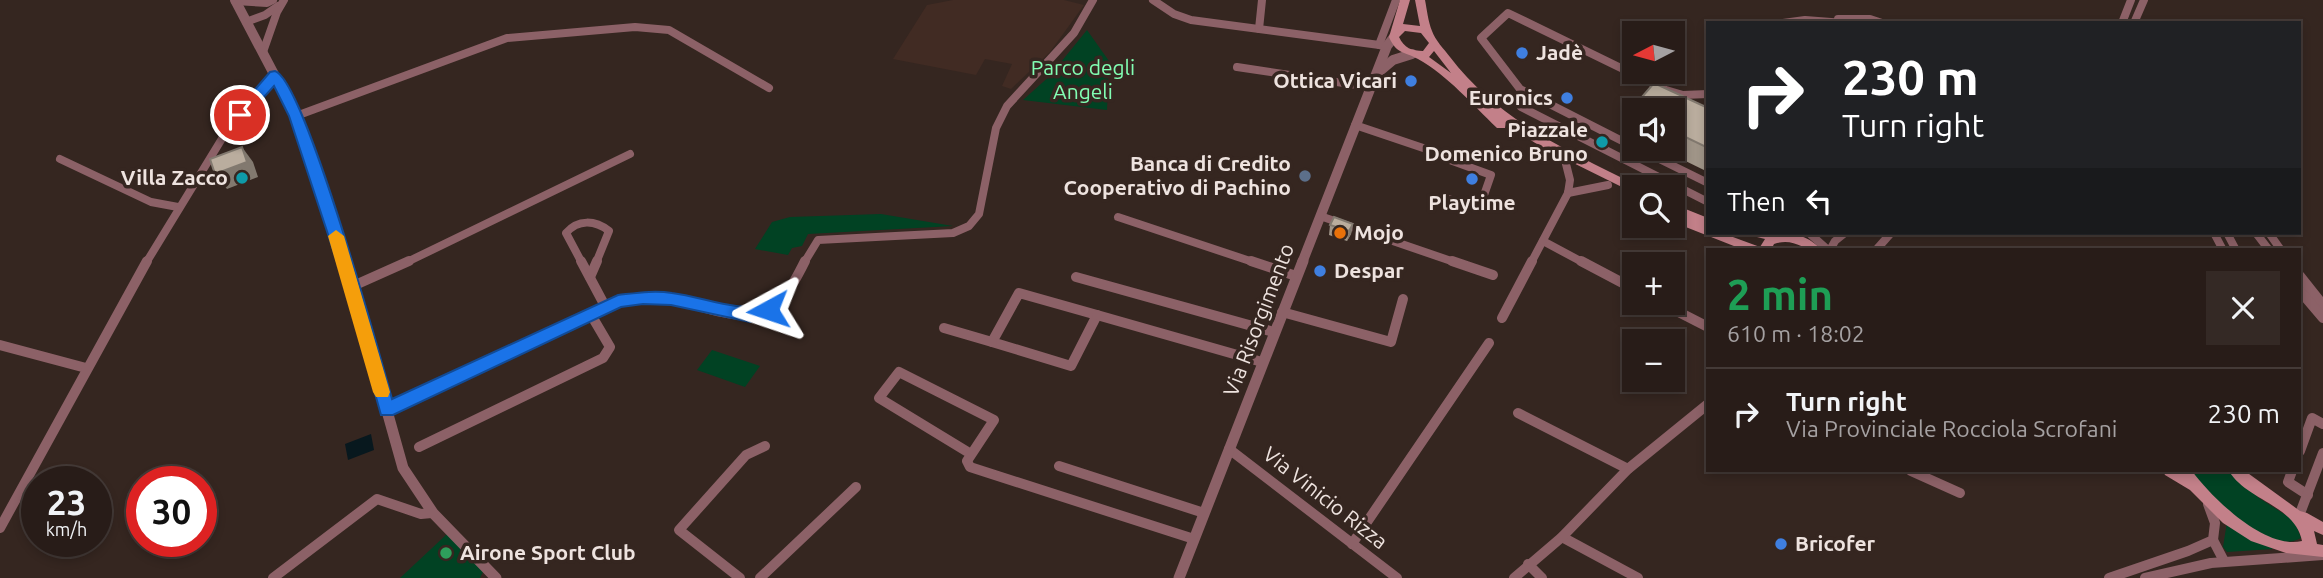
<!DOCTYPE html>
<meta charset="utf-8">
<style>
body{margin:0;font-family:Ubuntu,sans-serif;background:#342925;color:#f1f3f6;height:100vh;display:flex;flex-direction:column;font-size:26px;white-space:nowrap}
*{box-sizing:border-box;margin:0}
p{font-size:23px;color:#a5a1a2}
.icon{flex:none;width:38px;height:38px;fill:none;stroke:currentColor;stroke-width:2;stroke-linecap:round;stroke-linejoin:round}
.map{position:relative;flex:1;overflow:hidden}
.drawer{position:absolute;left:1706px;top:248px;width:595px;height:224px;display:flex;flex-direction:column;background:#281c18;border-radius:0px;box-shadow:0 4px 10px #0003,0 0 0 2px #443a37}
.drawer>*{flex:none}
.hud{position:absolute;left:1706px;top:21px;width:595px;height:214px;border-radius:0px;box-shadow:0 4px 10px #0003,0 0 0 2px #443a37;background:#202124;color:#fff;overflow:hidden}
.needle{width:46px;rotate:264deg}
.fabs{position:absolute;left:1622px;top:21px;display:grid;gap:14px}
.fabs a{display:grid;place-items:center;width:63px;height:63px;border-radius:0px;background:#281c18;box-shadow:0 4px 10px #0003,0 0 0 2px #443a37;font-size:35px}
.speed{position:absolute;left:21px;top:466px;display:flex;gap:14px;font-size:35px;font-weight:700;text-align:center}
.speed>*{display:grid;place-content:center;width:91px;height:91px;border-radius:50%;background:#281c18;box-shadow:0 4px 10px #0003,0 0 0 2px #443a37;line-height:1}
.speed small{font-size:18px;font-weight:400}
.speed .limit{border:10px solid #d22;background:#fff;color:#111}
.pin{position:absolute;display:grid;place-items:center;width:60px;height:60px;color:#fff;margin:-30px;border:4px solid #fff;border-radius:50%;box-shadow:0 2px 7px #0007}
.me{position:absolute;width:77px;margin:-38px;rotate:265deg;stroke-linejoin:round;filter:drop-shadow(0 0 5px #0008)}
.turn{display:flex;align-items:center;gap:24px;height:147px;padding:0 21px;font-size:32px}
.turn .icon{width:91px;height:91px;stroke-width:2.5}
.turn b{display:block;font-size:49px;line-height:60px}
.then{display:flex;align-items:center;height:66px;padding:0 21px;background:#0003;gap:14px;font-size:26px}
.round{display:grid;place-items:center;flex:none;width:74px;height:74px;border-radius:0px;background:#342925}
.headline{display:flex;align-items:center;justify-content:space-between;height:119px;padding:0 21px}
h1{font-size:42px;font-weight:700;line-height:52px;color:#1e9e55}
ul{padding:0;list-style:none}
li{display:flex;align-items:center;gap:21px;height:91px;padding:0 21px;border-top:2px solid #443a37}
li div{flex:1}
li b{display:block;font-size:26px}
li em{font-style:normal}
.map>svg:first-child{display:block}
</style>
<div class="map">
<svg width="2323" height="578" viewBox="0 0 2323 578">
<rect width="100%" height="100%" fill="#352620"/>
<!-- built -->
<polygon fill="#412b23" points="953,0 1064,0 1084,5 1050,52 1011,89 1002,86 1012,64 985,59 976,75 893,59 927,5"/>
<!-- green -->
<g fill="#014223">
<polygon points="1087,30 1109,61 1107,110 1023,100 1062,65 1061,62"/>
<polygon points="881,214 953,226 808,234 802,246 792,248 788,255 755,249 772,222 790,217"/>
<polygon points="712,350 760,366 745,387 697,370"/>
<path d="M2191 471H2229L2259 498 2295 521 2301 538C2268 557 2209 496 2191 471Z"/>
<polygon points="2227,522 2273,549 2227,552 2223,547"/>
<polygon points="447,534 483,572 480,578 400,578"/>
</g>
<!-- water -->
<polygon fill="#08181e" points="371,434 374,450 348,460 345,444"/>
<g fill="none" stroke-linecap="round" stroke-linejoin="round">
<!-- minor-far1 -->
<g stroke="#8c6167" stroke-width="8">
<polyline points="1153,0 1174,14 1191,20 1387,46"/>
<polyline points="235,1 267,3 273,0"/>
<polyline points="1838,19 1870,19 1882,23"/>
<polyline points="246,22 265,15 278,6"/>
<polyline points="1783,23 1805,20 1844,23"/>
<polyline points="2122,23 2131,0"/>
<polyline points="2134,23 2144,0"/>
<polyline points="1259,29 1262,0"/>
<polyline points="1379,45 1396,0"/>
<polyline points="263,52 277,12 284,0"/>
<polyline points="1237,67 1370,87"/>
<polyline points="1530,96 1521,107 1708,202"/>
<polyline points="296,116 507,38 635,27 669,30 769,88"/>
<polyline points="1355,125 1441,154 1447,159 1491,175 1483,198 1470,205 1445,198"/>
<polyline points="1634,147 1520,89 1481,38 1508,13 1666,90 1683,95 1708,94"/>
<polyline points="1639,149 1708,183"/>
<polyline points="60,159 151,202 178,207"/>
<polyline points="1568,193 1608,185"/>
<polyline points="1320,216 1457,263"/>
<polyline points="1118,217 1256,263"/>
<polyline points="1809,233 1828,250"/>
<polyline points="2214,233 2223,250"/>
<polyline points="2227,233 2236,250"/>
<polyline points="2256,233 2269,250"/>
<polyline points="2269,233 2281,250"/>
<polyline points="1543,241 1584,263"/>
<polyline points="1830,250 1835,241 1845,233"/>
<polyline points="1876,250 1891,233"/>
<polyline points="146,263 223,137 275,75"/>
<polyline points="405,263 630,154"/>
<path d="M582 263 566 233C578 219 595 220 609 231L596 263"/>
<polyline points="804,263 818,240 953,233 969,226 979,214 996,128 1007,106 1074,33 1093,0"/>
<polyline points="1531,263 1568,193 1570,180 1566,164"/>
</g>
<!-- minor -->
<g stroke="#8c6167" stroke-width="10">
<polyline points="581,261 605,306"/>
<polyline points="1251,261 1296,276"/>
<polyline points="1452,261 1493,275"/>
<polyline points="1581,261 1634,289"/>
<polyline points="2300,276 2323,305"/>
<polyline points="590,277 597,261"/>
<polyline points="1076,277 1274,332"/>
<polyline points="353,286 409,261"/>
<polyline points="2300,291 2323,318"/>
<polygon points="1019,293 1097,315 1071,366 992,342"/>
<polyline points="1661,303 1708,327"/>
<polyline points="1282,312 1391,342 1403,299"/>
<polyline points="1097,315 1262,362"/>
<polyline points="1502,318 1532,261"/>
<polyline points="944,328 992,342"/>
<polyline points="0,345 86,368"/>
<path d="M387 410 613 304C631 299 649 296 667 299 703 303 746 330 778 302 790 291 798 275 805 261"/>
<polyline points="1518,413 1628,469"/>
<polyline points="419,447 603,358 610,347 590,313"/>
<polyline points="1229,449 1397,578"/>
<polyline points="2300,451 2312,418 2323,424"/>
<polyline points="971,454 879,398 899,372 994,420 967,461 970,467 1194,539"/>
<polyline points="1059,466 1204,513"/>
<polyline points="1911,471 1960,493"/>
<polyline points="2292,471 2288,482 2308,495"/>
<polyline points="2299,516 2323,453"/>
<polyline points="0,528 147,261"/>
<polyline points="1562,537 1638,578"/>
<polyline points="2213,540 2224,561"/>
<polyline points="1352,544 1489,343"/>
<polyline points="1528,564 1542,578"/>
<polyline points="273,578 377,499 421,514 432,513"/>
<polyline points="740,578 679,530 746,455 765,446"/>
<polyline points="760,578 856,487"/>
<polyline points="1514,578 1562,537 1628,469 1708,404"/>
<polyline points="2109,578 2188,551 2213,540 2215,523 2208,504"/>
<polyline points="2145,578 2211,563 2323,555"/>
</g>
<!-- tertiary-far1 -->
<g stroke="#8c6167" stroke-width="10">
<polyline points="235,0 296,116 345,263"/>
<polyline points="1380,71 1393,60 1412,54"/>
<polyline points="1302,263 1387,46 1394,37"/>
</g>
<!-- tertiary -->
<g stroke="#8c6167" stroke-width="11">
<polyline points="345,261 403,468 433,513 496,578"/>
<polyline points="1179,578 1303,261"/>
</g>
<!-- secondary -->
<g fill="#c38089" fill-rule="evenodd">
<path d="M1400 0H1410L1403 24 1420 26 1415 0H1425C1427 10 1428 21 1432 31 1435 40 1444 49 1450 57 1499 121 1568 151 1638 186L1634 187V193L1543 148 1506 124 1505 128H1497C1472 104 1448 76 1418 59 1404 51 1397 55 1389 37ZM1405 31 1421 33 1429 43 1423 51C1412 51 1404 48 1399 37ZM1434 51 1451 73 1429 57Z"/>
<path d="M1673 204 1708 218V233H1722L1760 247 1765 239 1753 236 1751 233C1775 233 1805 229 1821 250 1801 251 1795 237 1774 244L1771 250H1744L1673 222Z"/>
<path d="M2163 471H2192C2212 498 2265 550 2302 541 2295 505 2246 500 2229 471H2245L2300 511 2307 513 2323 522V535L2314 531 2317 544 2323 545V557L2286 553 2251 541 2223 523 2190 490 2165 475Z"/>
</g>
</g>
<!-- wall -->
<g fill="#a09588">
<polygon points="1654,83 1708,108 1708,172 1661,149 1673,149 1673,110 1634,110 1634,136 1623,130 1630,111"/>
<polygon points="1353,224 1351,234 1347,241 1329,235 1330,225"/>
</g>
<!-- shaded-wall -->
<g fill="#82796f">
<polygon points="242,147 253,162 258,177 227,189 215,174"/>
<polygon points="1353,224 1351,234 1347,241 1349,231"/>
</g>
<!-- building -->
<g fill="#baad9e" stroke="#82796f" stroke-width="2">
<polygon points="1654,83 1708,108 1708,148 1673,131 1673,110 1634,110 1634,113 1630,111"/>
<polygon points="242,147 247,162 215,174 210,159"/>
<polygon points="1334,217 1353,224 1349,231 1330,225"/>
</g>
<!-- route -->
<path fill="#1a73e8" stroke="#114b97" stroke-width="2" d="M275 71C304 80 380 356 392 399L618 295C636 293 654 290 672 293 705 297 736 313 768 304L776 310 774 315 750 322 671 305 643 304 621 307 393 415H381L345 286 289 116 274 86 245 118H235L233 115 270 72Z"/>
<!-- slow -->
<polygon fill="#f59e0b" points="336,230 344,236 390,392 388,397 376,397 373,392 328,236"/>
<!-- markers -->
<g fill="#3f7fe0" stroke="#352620" stroke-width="2.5">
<circle cx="1522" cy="53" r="7"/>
<circle cx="1411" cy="81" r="7"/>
<circle cx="1567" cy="98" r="7"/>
<circle cx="1472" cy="179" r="7"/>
<circle cx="1320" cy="271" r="7"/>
<circle cx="1781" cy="544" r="7"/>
</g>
<g fill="#0f9aa8" stroke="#352620" stroke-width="2.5">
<circle cx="1602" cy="142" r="7"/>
<circle cx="242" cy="178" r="7"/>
</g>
<circle fill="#5c6f8a" stroke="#352620" stroke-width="2.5" cx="1305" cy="176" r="7"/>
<circle fill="#e8710a" stroke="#352620" stroke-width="2.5" cx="1340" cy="233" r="7"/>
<circle fill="#2e9e5b" stroke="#352620" stroke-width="2.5" cx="446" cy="553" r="7"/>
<g text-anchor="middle" stroke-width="7" stroke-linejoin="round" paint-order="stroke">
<!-- poi labels -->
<g font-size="21" font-weight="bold" fill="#eee3df" stroke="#352620" text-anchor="start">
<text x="1536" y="60">Jadè</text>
<text x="1397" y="88" text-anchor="end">Ottica Vicari</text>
<text x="1553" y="105" text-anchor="end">Euronics</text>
<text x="1588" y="137" text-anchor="end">Piazzale<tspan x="1588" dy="24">Domenico Bruno</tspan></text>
<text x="1291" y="171" text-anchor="end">Banca di Credito<tspan x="1291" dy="24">Cooperativo di Pachino</tspan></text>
<text x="228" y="185" text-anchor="end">Villa Zacco</text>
<text x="1472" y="210" text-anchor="middle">Playtime</text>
<text x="1354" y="240">Mojo</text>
<text x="1334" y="278">Despar</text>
<text x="1795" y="551">Bricofer</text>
<text x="460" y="560">Airone Sport Club</text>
</g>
<!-- park labels -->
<g font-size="21" fill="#82feb3" stroke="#352620">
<text x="1083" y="75">Parco degli<tspan x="1083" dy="24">Angeli</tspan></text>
</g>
<!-- street labels -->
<g font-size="21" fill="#eee3df" stroke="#352620">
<text transform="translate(1259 320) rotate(-69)" y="7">Via Risorgimento</text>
<text transform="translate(1325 498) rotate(38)" y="7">Via Vinicio Rizza</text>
</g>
</g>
</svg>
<div class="fabs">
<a><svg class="needle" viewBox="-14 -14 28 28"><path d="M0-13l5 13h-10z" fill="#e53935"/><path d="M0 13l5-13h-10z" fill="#a5a1a2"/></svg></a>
<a><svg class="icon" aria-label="sound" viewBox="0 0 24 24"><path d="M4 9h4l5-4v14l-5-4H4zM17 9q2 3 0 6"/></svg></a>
<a><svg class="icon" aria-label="search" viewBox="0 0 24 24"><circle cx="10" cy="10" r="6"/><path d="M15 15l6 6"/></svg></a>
<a>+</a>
<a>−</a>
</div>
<div class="speed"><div>23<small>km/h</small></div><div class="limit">30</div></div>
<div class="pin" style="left:240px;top:115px;background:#d93025"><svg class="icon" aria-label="arrive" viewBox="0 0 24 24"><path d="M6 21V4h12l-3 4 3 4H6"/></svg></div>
<svg class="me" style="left:768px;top:310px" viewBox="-20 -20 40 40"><path d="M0-17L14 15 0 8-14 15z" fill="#1a73e8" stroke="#fff" stroke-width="4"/></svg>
<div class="hud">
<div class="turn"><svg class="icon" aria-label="right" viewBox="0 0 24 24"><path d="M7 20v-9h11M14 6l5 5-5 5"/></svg><div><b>230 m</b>Turn right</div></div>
<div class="then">Then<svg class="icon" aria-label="left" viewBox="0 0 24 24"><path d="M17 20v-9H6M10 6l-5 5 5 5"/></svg></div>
</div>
<section class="drawer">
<div class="headline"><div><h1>2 min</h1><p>610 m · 18:02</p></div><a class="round"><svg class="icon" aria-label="close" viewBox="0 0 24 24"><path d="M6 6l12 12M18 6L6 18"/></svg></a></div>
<ul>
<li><svg class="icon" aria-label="right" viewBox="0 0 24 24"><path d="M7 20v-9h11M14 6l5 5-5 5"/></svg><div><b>Turn right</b><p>Via Provinciale Rocciola Scrofani</p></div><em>230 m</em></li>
</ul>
</section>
</div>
